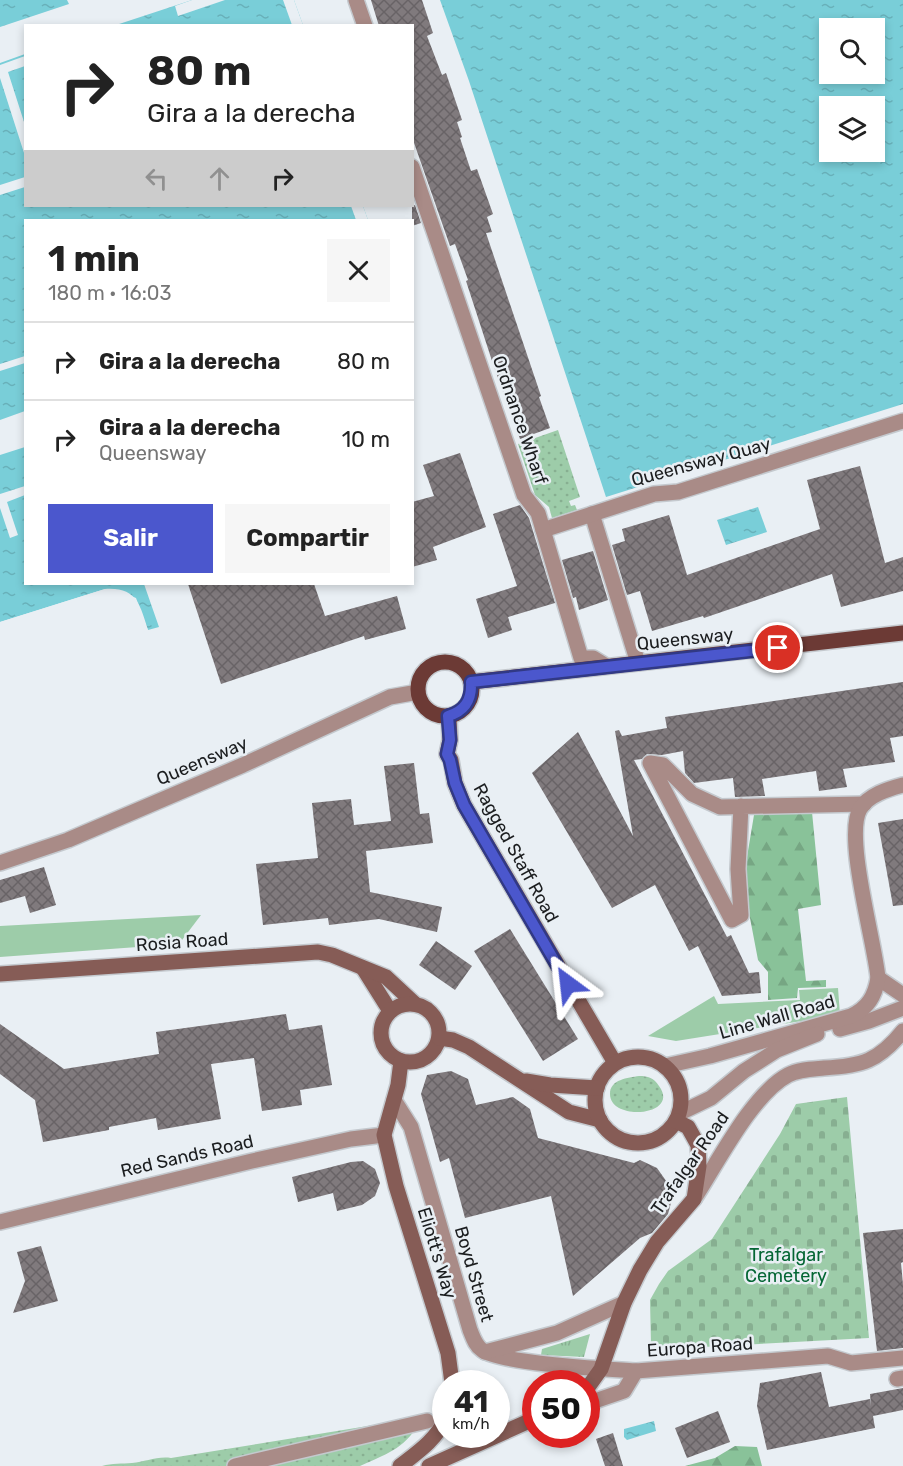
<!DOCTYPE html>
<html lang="es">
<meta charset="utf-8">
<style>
body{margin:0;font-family:Rubik,sans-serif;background:#f6f6f6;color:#222;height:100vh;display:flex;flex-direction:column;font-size:22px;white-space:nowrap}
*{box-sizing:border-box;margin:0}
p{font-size:20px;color:#767676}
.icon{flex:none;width:33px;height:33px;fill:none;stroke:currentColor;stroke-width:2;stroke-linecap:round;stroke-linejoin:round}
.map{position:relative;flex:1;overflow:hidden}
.sheet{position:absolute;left:24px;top:219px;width:390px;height:366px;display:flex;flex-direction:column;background:#fff;border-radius:0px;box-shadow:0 3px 9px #0003}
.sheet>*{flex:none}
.guide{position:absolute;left:24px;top:24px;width:390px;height:183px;border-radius:0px;box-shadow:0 3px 9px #0003;background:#fff;color:#222;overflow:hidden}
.tools{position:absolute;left:819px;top:18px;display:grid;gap:12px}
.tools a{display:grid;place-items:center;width:66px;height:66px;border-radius:0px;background:#fff;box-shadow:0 3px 9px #0003;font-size:30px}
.speed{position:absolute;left:432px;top:1370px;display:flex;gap:12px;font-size:30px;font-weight:700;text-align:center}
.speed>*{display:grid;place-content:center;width:78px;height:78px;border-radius:50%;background:#fff;box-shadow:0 3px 9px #0003;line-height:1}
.speed small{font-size:15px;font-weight:400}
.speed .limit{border:9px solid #d22;background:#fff;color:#111}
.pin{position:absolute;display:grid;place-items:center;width:51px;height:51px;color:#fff;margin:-26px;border:3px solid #fff;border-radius:50%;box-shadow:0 2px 6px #0007}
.me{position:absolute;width:66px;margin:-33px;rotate:330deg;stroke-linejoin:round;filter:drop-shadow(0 0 4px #0008)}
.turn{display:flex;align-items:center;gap:21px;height:126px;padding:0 24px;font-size:27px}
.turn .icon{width:78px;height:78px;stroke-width:2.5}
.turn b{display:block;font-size:42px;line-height:51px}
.lanes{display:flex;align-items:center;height:57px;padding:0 24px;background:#0003;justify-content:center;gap:30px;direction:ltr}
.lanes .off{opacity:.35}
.round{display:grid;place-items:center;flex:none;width:63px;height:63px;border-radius:0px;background:#f6f6f6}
.headline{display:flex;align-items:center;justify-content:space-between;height:102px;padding:0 24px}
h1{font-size:36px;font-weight:700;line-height:45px}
.action{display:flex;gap:12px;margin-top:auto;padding:12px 24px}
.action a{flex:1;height:69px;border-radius:0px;background:#4b57cd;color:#fff;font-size:24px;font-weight:700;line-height:69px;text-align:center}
.action a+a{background:#f6f6f6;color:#222}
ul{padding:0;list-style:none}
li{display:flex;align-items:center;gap:18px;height:78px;padding:0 24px;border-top:2px solid #e0e0e0}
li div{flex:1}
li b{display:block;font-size:22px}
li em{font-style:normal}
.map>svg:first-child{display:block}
</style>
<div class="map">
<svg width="903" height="1466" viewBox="0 0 903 1466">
<defs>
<pattern id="grass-tufts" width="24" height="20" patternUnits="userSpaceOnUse" patternTransform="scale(1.5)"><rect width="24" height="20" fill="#9dcca9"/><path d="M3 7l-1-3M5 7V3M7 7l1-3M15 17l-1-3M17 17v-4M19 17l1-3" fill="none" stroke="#87af91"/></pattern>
<pattern id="forest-firs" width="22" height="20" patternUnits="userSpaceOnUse" patternTransform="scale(1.5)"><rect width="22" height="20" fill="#89c299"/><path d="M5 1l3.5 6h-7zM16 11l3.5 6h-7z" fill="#76a683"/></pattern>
<pattern id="cemetery-stones" width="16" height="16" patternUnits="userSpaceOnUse" patternTransform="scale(1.5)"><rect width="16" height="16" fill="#9dcca9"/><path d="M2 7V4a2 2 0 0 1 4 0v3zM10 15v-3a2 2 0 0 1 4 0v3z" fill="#87af91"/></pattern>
<pattern id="garden-dots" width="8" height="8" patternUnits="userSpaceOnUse" patternTransform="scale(1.5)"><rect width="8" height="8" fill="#9dcca9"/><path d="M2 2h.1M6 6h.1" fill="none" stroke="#87af91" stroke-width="1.8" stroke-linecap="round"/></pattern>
<pattern id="water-ripples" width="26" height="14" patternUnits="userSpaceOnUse" patternTransform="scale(1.5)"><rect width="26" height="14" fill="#79ced8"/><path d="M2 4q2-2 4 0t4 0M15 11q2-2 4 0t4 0" fill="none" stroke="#68b0b9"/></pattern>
<pattern id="building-cross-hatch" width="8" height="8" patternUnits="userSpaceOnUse" patternTransform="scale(1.5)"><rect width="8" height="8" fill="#807a7d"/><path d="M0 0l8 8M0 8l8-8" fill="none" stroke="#686366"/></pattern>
</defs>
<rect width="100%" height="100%" fill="#e9eff4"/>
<!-- grass -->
<polygon fill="url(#grass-tufts)" points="590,1334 584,1357 541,1355 542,1349"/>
<!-- forest -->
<g fill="url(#forest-firs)">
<polygon points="812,812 821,905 798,909 806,981 826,980 826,987 798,988 797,998 768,1000 768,972 758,960 750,918 745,869 754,815"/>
<polygon points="735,1446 757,1447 762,1466 685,1466 715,1458"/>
</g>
<!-- cemetery -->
<polygon fill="url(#cemetery-stones)" points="847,1097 869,1338 666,1349 651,1344 650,1300 659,1284 668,1271 712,1239 780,1134 796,1104"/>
<!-- park -->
<g fill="#9dcca9">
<polygon points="201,915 179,944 0,957 0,926"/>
<polygon points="838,988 840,1015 676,1041 648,1036 714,996 718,1004 800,1000 799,990"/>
</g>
<!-- garden -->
<g fill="url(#garden-dots)">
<polygon points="558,430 580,497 569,501 571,506 575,505 577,510 552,518 549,507 535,495 518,444"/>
<path d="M639 1076C648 1076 654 1078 659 1086 681 1116 610 1122 610 1094 610 1079 628 1078 639 1076Z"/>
<path d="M423 1417C406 1448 391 1452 360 1466H102C112 1463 122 1464 132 1463 145 1462 157 1456 171 1458Z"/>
</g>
<!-- water -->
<g fill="url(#water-ripples)" fill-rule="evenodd">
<polygon points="0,0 67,0 69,4 0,27"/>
<polygon points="192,0 294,0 303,25 113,26"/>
<path d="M440 0H903V404L606 497 469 81ZM874 28V74H830V28ZM874 106V152H830V106Z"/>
<polygon points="25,54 26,206 363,206 368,220 26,220 25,411 0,420 0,63"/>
<path d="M25 447 26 584H144L159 627 148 630C140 605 137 587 105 589L0 622V455Z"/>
<polygon points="758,507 767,532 726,545 717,520"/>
<polygon points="654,1421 656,1431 627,1440 624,1437 624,1429"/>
</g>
<!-- pier -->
<g fill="#e9eff4">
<polygon points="192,0 225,0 178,16 175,6"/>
<polygon points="283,0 294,0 303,25 292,25"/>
<polygon points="25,56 25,66 8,72 25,125 25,156 0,78 0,65"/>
<polygon points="25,177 25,187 0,195 0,185"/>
<polygon points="351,206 363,206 368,220 356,220"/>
<polygon points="25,356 25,363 0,371 0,364"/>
<polygon points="25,486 25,495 7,502 18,535 10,538 0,508 0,494"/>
<polygon points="105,589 114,589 136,598 149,633 145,632 134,600 114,592 105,592 0,625 0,622"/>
</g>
<!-- building -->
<g fill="url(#building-cross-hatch)">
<polygon points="371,0 422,0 433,33 427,36 442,75 446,73 462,120 457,122 462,137 460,138 471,171 477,169 493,214 487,217 492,232 486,233 541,396 539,397 550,428 520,439 493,364 466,281 468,280 455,244 450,246 412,137 412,26 379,26"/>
<polygon points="415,205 421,223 412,226 412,206"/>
<polygon points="460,453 486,527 433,547 437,560 412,567 412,502 434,496 423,465"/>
<polygon points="860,466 885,563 903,557 903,591 841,607 832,574 704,618 703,616 652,631 640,591 627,595 612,545 625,541 622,529 669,515 687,575 820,529 807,480"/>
<polygon points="520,505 529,518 555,603 508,617 512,630 488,638 476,599 517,586 493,514"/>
<polygon points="593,551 608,600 579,610 576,597 573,598 562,560"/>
<polygon points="188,584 314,584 325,616 397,596 406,629 365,640 364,636 221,684"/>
<polygon points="903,682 903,736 890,738 895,762 843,769 847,787 819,791 816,771 762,779 765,796 735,797 733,778 694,783 685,773 683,751 662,755 647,754 642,759 634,760 727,937 731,935 749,973 759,972 761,993 722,996 698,946 689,951 655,885 612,908 532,773 578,732 633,836 615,731 619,730 622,736 667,728 665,717"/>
<polygon points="414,763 420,814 429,813 433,843 366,851 370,892 442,907 437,932 379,919 329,925 328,918 263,925 256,864 318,858 312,803 351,799 354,825 391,821 384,766"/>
<polygon points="903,819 903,905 893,906 878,823"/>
<polygon points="44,867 56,905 30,913 25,896 0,903 0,880"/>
<polygon points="510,929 578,1039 543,1061 474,951"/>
<polygon points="436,941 472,966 455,990 419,965"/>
<polygon points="286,1014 289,1030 322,1025 332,1085 300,1090 302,1105 262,1111 254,1058 211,1064 221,1119 158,1130 156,1118 109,1127 109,1130 43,1142 35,1100 0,1074 0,1024 64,1069 159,1054 156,1032"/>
<polygon points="451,1071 468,1079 476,1105 513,1097 530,1109 538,1138 634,1163 640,1160 657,1168 669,1185 671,1203 668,1214 652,1233 640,1238 573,1296 551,1196 465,1218 449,1158 440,1162 421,1094 427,1075"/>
<polygon points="363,1161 375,1169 380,1183 375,1196 362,1205 337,1211 333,1193 298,1202 292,1177 351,1162"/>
<polygon points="903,1229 903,1262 901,1263 903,1284 903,1348 877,1351 863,1233"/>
<polygon points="41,1246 58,1301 13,1313 25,1281 17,1252"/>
<polygon points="821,1372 829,1407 870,1399 871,1406 870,1394 903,1388 903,1410 873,1416 875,1428 767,1450 757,1406 760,1383"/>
<polygon points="718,1411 730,1442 687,1458 675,1428"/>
<polygon points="613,1433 623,1466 605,1466 596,1439"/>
</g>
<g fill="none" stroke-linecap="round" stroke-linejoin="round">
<defs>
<g id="pedestrian">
<polyline points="592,514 638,663"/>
<polyline points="543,530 654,494 678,492 903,421"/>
<polyline points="741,806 738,869 741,915 732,920 650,763 663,765 692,794 720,807 864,804"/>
<polyline points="897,1379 903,1378"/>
<polyline points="235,1466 427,1421"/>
</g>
<g id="minor">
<polyline points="356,0 365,26"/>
<polyline points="412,167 524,495 538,513 581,658 593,658 606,666"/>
<polyline points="0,863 68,840 243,765 390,697 418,692"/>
<path d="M394 1100 411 1127 470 1330C473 1337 475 1345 482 1350 503 1364 606 1369 636 1371"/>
<polyline points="0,1222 252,1161 351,1139 384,1135"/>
<polyline points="485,1352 557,1333 624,1303"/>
</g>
<g id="tertiary">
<polyline points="878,978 903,995"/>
<polyline points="840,1029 869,1021 903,1008"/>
<path d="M665 1066 710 1056 851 1016C868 1008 875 996 878 978 875 943 844 836 860 809 868 795 888 789 903 785"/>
<polyline points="680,1113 711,1098 744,1071 777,1050 817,1034"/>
<path d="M694 1199C717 1164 752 1094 788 1075 799 1069 812 1069 824 1068 862 1066 879 1061 903 1031"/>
<polyline points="586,1404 624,1391 636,1371 828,1356 851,1363 903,1358"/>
</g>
<g id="secondary">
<polyline points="449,716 450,740 447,754 451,760 455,783 464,805 615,1063"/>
<polyline points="363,968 390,1011"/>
<polyline points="0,974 318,952 332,955 386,977 414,1003"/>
<circle cx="410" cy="1033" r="29"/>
<polyline points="439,1038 453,1040 469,1047 569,1112 600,1120"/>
<circle cx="638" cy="1100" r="43"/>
<polyline points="401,1061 398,1085 384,1135 396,1186 448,1353 452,1383"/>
<polyline points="526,1081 550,1085 597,1088"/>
<polyline points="586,1390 601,1369 624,1303 640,1270 657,1242 694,1199 699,1166 698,1145 688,1127 676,1121"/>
<path d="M400 1466C418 1452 436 1440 446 1418"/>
<polyline points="429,1466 536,1418"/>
</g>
<g id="primary">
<circle cx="445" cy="689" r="27"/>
<polyline points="471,682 903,633"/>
</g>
</defs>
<!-- pedestrian casing -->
<use href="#pedestrian" stroke="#c4c9ce" stroke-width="18"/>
<!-- minor casing -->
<use href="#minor" stroke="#c4c9ce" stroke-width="18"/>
<!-- tertiary casing -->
<use href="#tertiary" stroke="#c4c9ce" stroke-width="18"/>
<!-- secondary casing -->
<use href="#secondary" stroke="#c4c9ce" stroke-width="18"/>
<!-- primary casing -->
<use href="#primary" stroke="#c4c9ce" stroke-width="18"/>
<!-- pedestrian -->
<use href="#pedestrian" stroke="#a98b87" stroke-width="15"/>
<!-- minor -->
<use href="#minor" stroke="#a98b87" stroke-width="15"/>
<!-- tertiary -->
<use href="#tertiary" stroke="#a98b87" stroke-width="15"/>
<!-- secondary -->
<use href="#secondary" stroke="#865c56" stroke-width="15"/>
<!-- primary -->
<use href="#primary" stroke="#6c3a35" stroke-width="15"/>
</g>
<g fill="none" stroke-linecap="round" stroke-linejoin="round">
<defs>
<path id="route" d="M568 984 464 805 455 783 450 760 447 754 450 740 448 716C465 711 472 700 471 682L778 648"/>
</defs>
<!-- route casing -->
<use href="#route" stroke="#313985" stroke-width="15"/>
<!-- route -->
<use href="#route" stroke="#4b57cd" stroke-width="10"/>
</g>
<g text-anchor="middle" stroke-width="5" stroke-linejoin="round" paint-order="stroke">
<!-- street labels -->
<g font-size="18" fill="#1b1d1f" stroke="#e9eff4">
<text transform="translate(520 420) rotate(71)" y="6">Ordnance Wharf</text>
<text transform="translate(701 462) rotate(-15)" y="6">Queensway Quay</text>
<text transform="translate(685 639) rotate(-6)" y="6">Queensway</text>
<text transform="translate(202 761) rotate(-23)" y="6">Queensway</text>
<text transform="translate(516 853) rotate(61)" y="6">Ragged Staff Road</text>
<text transform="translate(182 942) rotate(-4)" y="6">Rosia Road</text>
<text transform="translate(777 1017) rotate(-16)" y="6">Line Wall Road</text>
<text transform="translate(187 1156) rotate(-13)" y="6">Red Sands Road</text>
<text transform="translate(690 1163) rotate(-55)" y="6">Trafalgar Road</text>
<text transform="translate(437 1253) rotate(73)" y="6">Eliott's Way</text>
<text transform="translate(474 1274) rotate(74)" y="6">Boyd Street</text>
<text transform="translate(700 1347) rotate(-4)" y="6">Europa Road</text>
</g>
<!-- park labels -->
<g font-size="18" fill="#046634" stroke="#e9eff4">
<text x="786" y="1261">Trafalgar<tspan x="786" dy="21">Cemetery</tspan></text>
</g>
</g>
</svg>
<div class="tools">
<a><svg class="icon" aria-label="search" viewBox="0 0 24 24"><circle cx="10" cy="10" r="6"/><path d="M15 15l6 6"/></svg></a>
<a><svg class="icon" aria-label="layers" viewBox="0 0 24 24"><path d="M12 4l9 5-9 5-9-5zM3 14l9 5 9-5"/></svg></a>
</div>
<div class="speed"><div>41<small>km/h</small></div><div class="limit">50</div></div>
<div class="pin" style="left:778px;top:648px;background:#d93025"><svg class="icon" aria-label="arrive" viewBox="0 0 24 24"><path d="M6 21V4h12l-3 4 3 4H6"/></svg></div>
<svg class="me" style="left:568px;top:984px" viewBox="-20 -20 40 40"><path d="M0-17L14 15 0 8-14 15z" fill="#4b57cd" stroke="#fff" stroke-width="4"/></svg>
<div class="guide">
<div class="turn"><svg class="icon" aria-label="right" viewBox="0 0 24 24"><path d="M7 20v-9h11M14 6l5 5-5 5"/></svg><div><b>80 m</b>Gira a la derecha</div></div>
<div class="lanes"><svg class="icon off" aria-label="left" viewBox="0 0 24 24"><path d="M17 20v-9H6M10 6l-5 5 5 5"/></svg><svg class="icon off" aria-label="ahead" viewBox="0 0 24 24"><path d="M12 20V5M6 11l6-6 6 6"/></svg><svg class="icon" aria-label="right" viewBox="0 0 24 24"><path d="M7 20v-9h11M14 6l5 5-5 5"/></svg></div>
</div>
<section class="sheet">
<div class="headline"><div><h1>1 min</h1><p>180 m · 16:03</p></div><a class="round"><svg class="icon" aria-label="close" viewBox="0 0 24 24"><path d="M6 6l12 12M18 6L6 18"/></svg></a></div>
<ul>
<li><svg class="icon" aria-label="right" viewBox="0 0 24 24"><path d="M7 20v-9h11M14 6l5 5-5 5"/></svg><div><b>Gira a la derecha</b></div><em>80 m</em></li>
<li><svg class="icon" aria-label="right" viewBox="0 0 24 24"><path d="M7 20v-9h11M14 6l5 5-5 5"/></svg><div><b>Gira a la derecha</b><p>Queensway</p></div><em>10 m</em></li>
</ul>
<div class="action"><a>Salir</a><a>Compartir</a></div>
</section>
</div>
